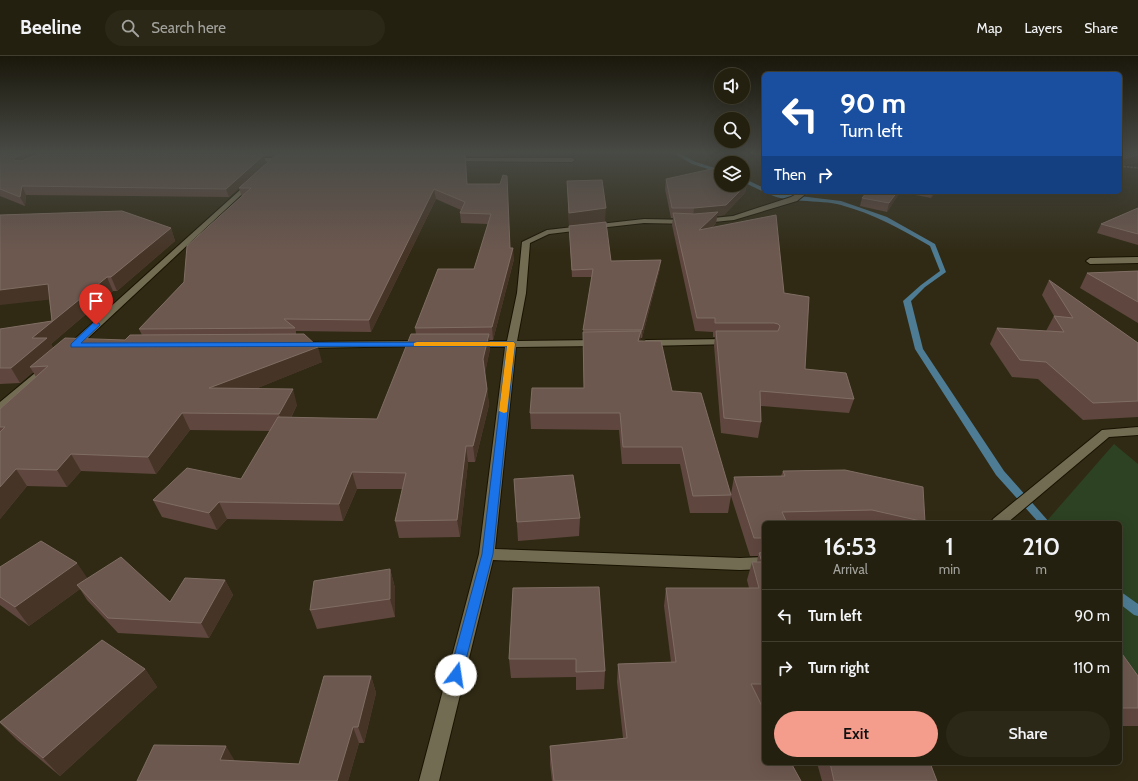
<!DOCTYPE html>
<style>
body{margin:0;font-family:Cabin,sans-serif;background:#2c2818;color:#f1f3f6;height:100vh;display:flex;flex-direction:column;font-size:15px;white-space:nowrap}
*{box-sizing:border-box;margin:0}
p{font-size:13px;color:#a3a39e}
.icon{flex:none;width:22px;height:22px;fill:none;stroke:currentColor;stroke-width:2;stroke-linecap:round;stroke-linejoin:round}
.map{position:relative;flex:1;overflow:hidden}
.side{position:absolute;left:762px;top:465px;width:360px;height:244px;display:flex;flex-direction:column;background:#24200f;border-radius:6px;box-shadow:0 4px 16px #0002,0 0 0 1px #413e2f}
.side>*{flex:none}
.top-card{position:absolute;left:762px;top:16px;width:360px;height:122px;border-radius:6px;box-shadow:0 4px 16px #0002,0 0 0 1px #413e2f;background:#1a4fa0;color:#fff;overflow:hidden}
.controls{position:absolute;left:714px;top:12px;display:grid;gap:8px}
.controls a{display:grid;place-items:center;width:36px;height:36px;border-radius:50%;background:#24200f;box-shadow:0 4px 16px #0002,0 0 0 1px #413e2f;font-size:20px}
.pin{position:absolute;display:grid;place-items:center;width:34px;height:34px;color:#fff;margin:-41px -17px;border-radius:50% 50% 50% 0;rotate:-45deg;box-shadow:0 0 4px #0007}
.pin .icon{rotate:45deg}
.me{position:absolute;width:44px;margin:-22px;rotate:14deg;stroke-linejoin:round;filter:drop-shadow(0 0 3px #0008)}
.turn{display:flex;align-items:center;gap:14px;height:84px;padding:0 12px;font-size:18px}
.turn .icon{width:52px;height:52px;stroke-width:2.5}
.turn b{display:block;font-size:28px;line-height:34px}
.then{display:flex;align-items:center;height:38px;padding:0 12px;background:#0003;gap:8px;font-size:15px}
.eta{display:flex;justify-content:space-evenly;align-items:center;height:68px;text-align:center}
.eta b{font-size:24px;font-weight:600;line-height:28px}
.cta{display:flex;gap:8px;margin-top:auto;padding:8px 12px}
.cta a{flex:1;height:46px;border-radius:24px;background:#f49d8d;color:#111;font-size:16px;font-weight:600;line-height:46px;text-align:center}
.cta a+a{background:#2c2818;color:#f1f3f6}
ul{padding:0;list-style:none}
li{display:flex;align-items:center;gap:12px;height:52px;padding:0 12px;border-top:1px solid #413e2f}
li div{flex:1}
li b{display:block;font-size:15px}
li em{font-style:normal}
header{display:flex;align-items:center;gap:24px;box-sizing:border-box;height:56px;padding:0 20px;background:#24200f;border-bottom:1px solid #413e2f}
header strong{font-size:19px}
nav{display:flex;gap:22px;margin-inline-start:auto;font-size:14px}
.search{width:280px;height:36px;background:#2c2818;display:flex;align-items:center;gap:10px;box-sizing:border-box;padding:0 14px;border-radius:22px;color:#a3a39e;font-size:15px}
.map>svg:first-child{display:block}
</style>
<header>
<strong>Beeline</strong>
<div class="search"><svg class="icon" aria-label="search" viewBox="0 0 24 24"><circle cx="10" cy="10" r="6"/><path d="M15 15l6 6"/></svg>Search here</div>
<nav><a>Map</a><a>Layers</a><a>Share</a></nav>
</header>
<div class="map">
<svg width="1138" height="725" viewBox="0 0 1138 725">
<rect width="100%" height="100%" fill="#302a14"/>
<!-- green -->
<polygon fill="#2c4222" points="1114,388 1138,408 1138,631 1120,607 1120,467 1045,467"/>
<g fill="none" stroke-linecap="round" stroke-linejoin="round">
<!-- stream -->
<g fill="#4e7c95" fill-rule="evenodd">
<polygon points="672,96 677,96 696,106 721,114 721,117 692,108"/>
<polygon points="743,122 764,132 764,136 743,126"/>
<path d="M766 136 841 145 887 161 935 188 946 216 925 231 911 245 923 293 1004 415 1050 467H1039L996 419 915 293 903 245 921 229 940 215 930 190C901 173 874 158 841 149 821 143 782 148 766 136Z"/>
<polygon points="1120,536 1124,538 1138,548 1138,560 1134,559 1120,548"/>
</g>
<defs>
<g id="minor">
<polygon points="287,102 289,103 289,105 250,106 247,104 250,102"/>
<polygon points="448,102 572,102 575,104 572,106 450,105 448,104"/>
<polygon points="250,125 255,126 74,295 66,295 65,293 66,291"/>
<polygon points="800,136 808,136 797,145 734,164 693,168 644,167 599,172 549,178 530,187 526,237 517,285 598,284 603,287 598,290 516,291 495,493 740,502 764,501 764,513 740,514 493,504 439,725 419,725 479,498 505,291 474,291 469,288 474,285 507,285 517,237 522,186 547,174 644,163 693,164 733,160 791,141"/>
<polygon points="1138,201 1138,207 1090,208 1086,205 1090,202"/>
<polygon points="730,283 734,284 735,286 734,288 646,290 641,287 646,284"/>
<polygon points="424,285 429,288 428,290 300,292 295,289 300,286"/>
<polygon points="39,316 45,319 43,321 4,355 0,356 0,346 35,317"/>
<polygon points="1138,371 1138,379 1109,381 1007,467 991,467 993,463 1102,374"/>
</g>
</defs>
<!-- minor casing -->
<use href="#minor" stroke="#181300" stroke-width="2"/>
<!-- path -->
<polyline stroke="#736e5b" stroke-width="1.5" stroke-dasharray="2.5 1" stroke-linecap="butt" points="1120,110 1138,112"/>
<!-- minor -->
<use href="#minor" fill="#726c53" fill-rule="evenodd"/>
</g>
<!-- wall -->
<g fill="#5f473f" fill-rule="evenodd">
<path d="M0 96H557L493 100H466L467 128H500L510 192 514 203 493 284H489L490 293 485 316 489 349 475 406H468L460 481 399 482 395 465 402 433H357L343 465 227 463 217 474 162 461 153 444 241 423 270 375 190 374 156 418 81 415 67 431 27 430 0 463V353L36 321 33 316 20 327 0 328V273L52 265 49 243 171 172 175 185 117 235H113L51 288 53 292 125 284 142 279 139 273 184 226 242 141 239 132 229 141 26 139 25 150 0 140ZM264 100H274L266 107ZM436 143 461 154 460 157 461 167 488 168 474 213 415 272 416 278 377 363 291 362 297 349 255 333 322 306 296 278V275L371 276Z"/>
<polygon points="666,123 747,128 745,137 724,159 717,160 716,167 712,172 784,237 805,313 854,343 849,357 761,350 761,366 758,382 721,377 714,289 715,281 713,281 713,276 695,275 672,169 673,162 671,162 665,133"/>
<polygon points="567,125 605,166 611,205 660,212 642,282 640,282 640,285 672,335 731,438 734,421 781,420 783,415 925,466 925,467 764,467 764,646 760,646 801,725 552,725 550,708 550,690 623,682 617,626 618,608 671,606 664,550 666,532 749,532 747,524 752,506 757,506 758,500 750,500 731,440 728,457 690,457 680,408 622,408 619,374 531,373 530,357 584,332 583,276 592,221 572,221 569,170 583,168 569,170"/>
<polygon points="900,136 887,156 860,150 862,142"/>
<polygon points="900,136 936,136 931,142"/>
<polygon points="987,136 999,136 993,138"/>
<polygon points="1138,152 1138,189 1097,177 1101,168"/>
<polygon points="1138,215 1138,267 1080,232 1087,217"/>
<polygon points="1049,224 1138,287 1138,361 1083,364 1038,323 1012,321 990,288 997,272 1046,275 1054,260 1042,239"/>
<polygon points="514,423 580,462 579,480 518,485"/>
<polygon points="0,511 87,522 170,546 225,524 233,539 209,582 118,577 87,544 80,533 29,570 0,549"/>
<polygon points="390,513 395,532 395,561 317,573 310,554"/>
<polygon points="513,532 605,615 604,633 576,634 576,621 511,622 509,603"/>
<polygon points="1120,595 1138,620 1138,670 1120,670"/>
<polygon points="145,613 157,631 60,720 17,684 0,667"/>
<polygon points="371,620 376,637 364,687 359,687 348,725 235,705 299,708"/>
<polygon points="817,707 930,707 937,725 822,725"/>
</g>
<!-- shaded-wall -->
<g fill="#463527">
<polygon points="28,96 49,96 18,110 14,104 14,102"/>
<polygon points="492,96 557,96 493,100"/>
<polygon points="264,99 266,107 229,141 226,133"/>
<polygon points="1138,99 1138,107 1120,110 1120,103"/>
<polygon points="747,128 745,137 724,159 717,160 716,167 698,186 693,162 694,152"/>
<polygon points="22,130 26,139 25,150 20,141"/>
<polygon points="434,133 436,143 371,276 369,264"/>
<polygon points="897,136 900,136 887,156 889,147"/>
<polygon points="933,136 936,136 931,142"/>
<polygon points="606,152 605,166 569,170 569,157"/>
<polygon points="171,172 175,185 117,235 111,221"/>
<polygon points="513,192 514,203 493,284 492,271"/>
<polygon points="661,204 660,212 642,282 642,274"/>
<polygon points="107,221 113,235 51,288 56,297 30,311 33,316 20,327 11,312 32,282"/>
<polygon points="48,228 55,243 0,249 0,234"/>
<polygon points="641,275 640,291 638,285"/>
<polygon points="489,278 490,293 485,318 483,303"/>
<polygon points="318,291 322,306 216,349 209,332"/>
<polygon points="293,333 297,349 284,375 279,358"/>
<polygon points="487,333 489,349 475,406 473,390"/>
<polygon points="182,357 190,374 156,418 148,401"/>
<polygon points="466,390 468,406 460,481 457,464"/>
<polygon points="71,398 81,415 67,431 57,414"/>
<polygon points="16,413 27,430 0,463 0,431"/>
<polygon points="352,416 357,433 343,465 339,448"/>
<polygon points="219,446 227,463 217,474 209,457"/>
<polygon points="77,507 90,526 77,529 80,533 29,570 15,551"/>
<polygon points="390,513 395,532 395,561 390,543"/>
<polygon points="225,524 233,539 209,582 201,567"/>
<polygon points="145,613 157,631 60,720 43,702"/>
<polygon points="371,620 376,637 364,687 358,671"/>
<polygon points="353,671 359,687 348,725 337,725"/>
<polygon points="226,690 236,707 220,704"/>
</g>
<!-- building -->
<g fill="#6d584f" stroke="#7f6d63">
<polygon points="0,96 28,96 14,102 14,104 21,105 44,96 264,99 226,133 22,130 20,141 0,133 0,99 1,99 0,99"/>
<polygon points="1120,96 1138,96 1138,99 1120,103"/>
<polygon points="276,99 465,99 467,128 500,128 503,119 507,120 510,192 513,192 492,271 415,272 438,213 474,213 491,158 460,157 465,146 434,133 369,264 284,263 295,272 139,273 184,226 187,190 251,132 239,132"/>
<polygon points="716,112 721,115 721,129 743,129 743,126 747,128 726,149 694,152 672,152 666,123"/>
<polygon points="602,124 606,152 569,157 567,125"/>
<polygon points="867,136 897,136 889,147 862,142"/>
<polygon points="1138,152 1138,178 1101,168"/>
<polygon points="122,155 171,172 111,221 107,221 32,282 47,282 11,312 0,312 0,273 52,265 48,228 0,234 0,159"/>
<polygon points="718,156 699,174 776,159 784,237 809,241 805,313 846,317 854,343 760,335 761,366 724,362 716,275 778,275 780,270 778,268 774,267 715,267 715,262 697,262 673,157 694,158"/>
<polygon points="606,166 611,205 661,204 642,274 583,274 593,213 572,214 569,170"/>
<polygon points="1138,215 1138,246 1087,217"/>
<polygon points="1049,224 1138,287 1138,345 1093,347 1046,306 1020,304 997,272 1064,276 1054,260 1073,262"/>
<polygon points="641,275 638,285 661,285 672,335 701,337 731,439 693,440 682,391 623,391 620,357 530,357 532,332 584,332 583,276"/>
<polygon points="304,278 318,291 209,332 293,333 279,358 182,357 148,401 71,398 57,414 16,413 0,431 0,376 5,371 0,371 0,353 48,310 30,311 65,282 125,284 130,279"/>
<polygon points="411,278 489,278 483,303 487,333 473,390 466,390 457,464 395,465 406,417 352,416 339,448 219,446 209,457 153,444 187,412 241,423 278,361 377,363"/>
<polygon points="845,414 923,431 925,466 872,454 782,456 787,467 764,467 764,482 754,482 734,421 785,420 783,415"/>
<polygon points="573,419 580,462 517,466 514,423"/>
<polygon points="41,485 77,507 15,551 0,541 0,511"/>
<polygon points="764,496 764,628 751,628 764,654 764,707 791,707 801,725 554,725 550,690 627,682 618,608 676,606 666,532 759,532 752,506 762,506 759,497"/>
<polygon points="121,501 170,546 185,522 225,524 201,567 108,562 77,529"/>
<polygon points="390,513 390,543 310,554 314,525"/>
<polygon points="599,531 605,615 576,616 576,603 509,603 513,532"/>
<polygon points="102,584 145,613 43,702 0,666"/>
<polygon points="1120,595 1138,620 1138,652 1120,652"/>
<polygon points="324,620 371,620 358,671 353,671 337,725 137,725 154,689 226,690 220,704 299,708"/>
<polygon points="830,707 930,707 937,725 834,725"/>
</g>
<!-- sky -->
<linearGradient id="sky" x2="0" y2="1"><stop stop-color="#1a170b"/><stop offset="0.49" stop-color="#484a45"/><stop offset="1" stop-color="#484a45" stop-opacity="0"/></linearGradient>
<rect width="1138" height="197" fill="url(#sky)"/>
<!-- route -->
<polygon fill="#1a73e8" stroke="#114b97" points="93,267 99,267 100,269 81,287 514,286 515,288 493,498 461,623 456,625 451,623 449,619 482,498 507,290 71,291 71,288"/>
<!-- slow -->
<polygon fill="#f59e0b" points="417,286 514,286 515,288 507,356 504,357 499,355 507,290 414,290 414,287"/>
</svg>
<div class="controls">
<a><svg class="icon" aria-label="sound" viewBox="0 0 24 24"><path d="M4 9h4l5-4v14l-5-4H4zM17 9q2 3 0 6"/></svg></a>
<a><svg class="icon" aria-label="search" viewBox="0 0 24 24"><circle cx="10" cy="10" r="6"/><path d="M15 15l6 6"/></svg></a>
<a><svg class="icon" aria-label="layers" viewBox="0 0 24 24"><path d="M12 4l9 5-9 5-9-5zM3 14l9 5 9-5"/></svg></a>
</div>
<div class="pin" style="left:96px;top:269px;background:#d93025"><svg class="icon" aria-label="arrive" viewBox="0 0 24 24"><path d="M6 21V4h12l-3 4 3 4H6"/></svg></div>
<svg class="me" style="left:456px;top:619px" viewBox="-20 -20 40 40"><circle r="19" fill="#fff"/><path d="M0-13L10 11 0 6-10 11z" fill="#1a73e8"/></svg>
<div class="top-card">
<div class="turn"><svg class="icon" aria-label="left" viewBox="0 0 24 24"><path d="M17 20v-9H6M10 6l-5 5 5 5"/></svg><div><b>90 m</b>Turn left</div></div>
<div class="then">Then<svg class="icon" aria-label="right" viewBox="0 0 24 24"><path d="M7 20v-9h11M14 6l5 5-5 5"/></svg></div>
</div>
<section class="side">
<div class="eta">
<div><b>16:53</b><p>Arrival</p></div>
<div><b>1</b><p>min</p></div>
<div><b>210</b><p>m</p></div>
</div>
<ul>
<li><svg class="icon" aria-label="left" viewBox="0 0 24 24"><path d="M17 20v-9H6M10 6l-5 5 5 5"/></svg><div><b>Turn left</b></div><em>90 m</em></li>
<li><svg class="icon" aria-label="right" viewBox="0 0 24 24"><path d="M7 20v-9h11M14 6l5 5-5 5"/></svg><div><b>Turn right</b></div><em>110 m</em></li>
</ul>
<div class="cta"><a>Exit</a><a>Share</a></div>
</section>
</div>
